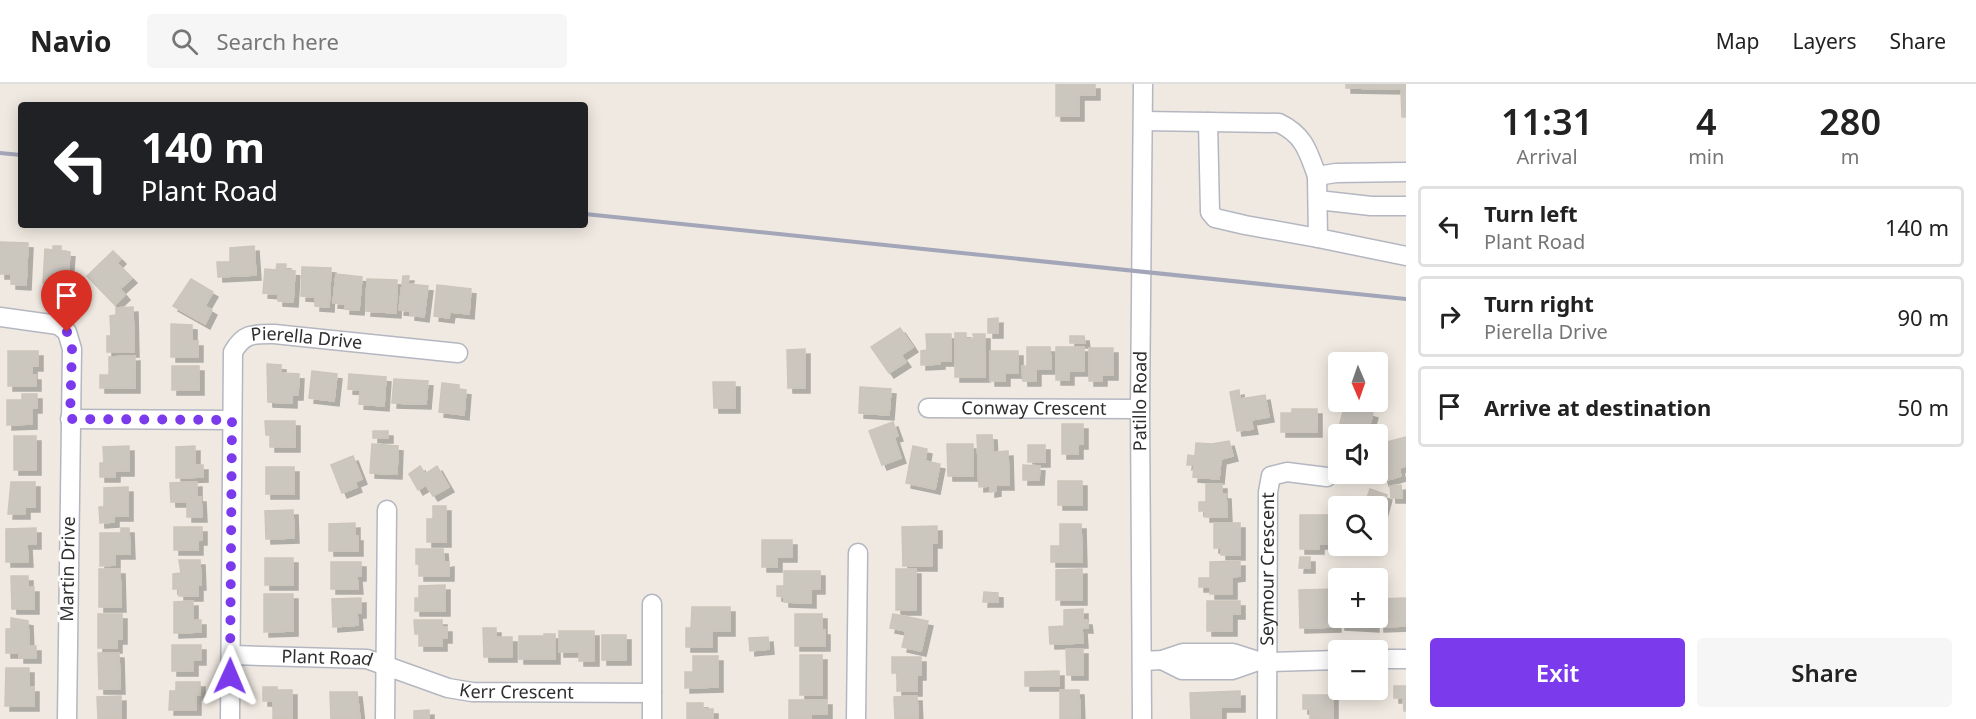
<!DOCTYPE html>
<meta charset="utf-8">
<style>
body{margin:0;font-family:"Noto Sans",sans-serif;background:#f6f6f6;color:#222;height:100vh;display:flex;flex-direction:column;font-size:22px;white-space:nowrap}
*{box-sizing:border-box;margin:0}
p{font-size:20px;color:#767676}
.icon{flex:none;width:33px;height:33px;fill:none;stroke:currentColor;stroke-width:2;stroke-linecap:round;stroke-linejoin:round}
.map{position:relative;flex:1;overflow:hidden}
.drawer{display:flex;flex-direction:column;background:#fff;width:570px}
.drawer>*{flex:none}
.banner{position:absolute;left:18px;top:18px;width:570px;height:126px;border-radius:6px;box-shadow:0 3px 15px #0003;background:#202124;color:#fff;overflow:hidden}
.needle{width:39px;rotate:178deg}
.controls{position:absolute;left:1328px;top:268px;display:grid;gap:12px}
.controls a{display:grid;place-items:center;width:60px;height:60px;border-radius:6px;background:#fff;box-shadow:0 3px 15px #0003;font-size:30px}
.pin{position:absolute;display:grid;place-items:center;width:51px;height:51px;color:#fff;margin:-62px -26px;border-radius:50% 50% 50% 0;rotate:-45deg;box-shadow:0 0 6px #0007}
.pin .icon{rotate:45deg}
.me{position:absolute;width:66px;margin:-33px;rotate:1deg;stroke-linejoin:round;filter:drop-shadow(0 0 4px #0008)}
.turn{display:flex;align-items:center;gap:21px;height:126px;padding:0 24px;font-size:27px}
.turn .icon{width:78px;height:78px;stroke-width:2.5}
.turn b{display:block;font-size:42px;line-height:51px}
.eta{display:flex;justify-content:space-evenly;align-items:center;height:102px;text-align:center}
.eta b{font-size:36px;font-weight:600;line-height:42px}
.primary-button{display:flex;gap:12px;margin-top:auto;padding:12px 24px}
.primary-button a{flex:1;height:69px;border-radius:6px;background:#7c3aed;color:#fff;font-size:24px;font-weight:600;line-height:69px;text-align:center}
.primary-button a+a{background:#f6f6f6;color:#222}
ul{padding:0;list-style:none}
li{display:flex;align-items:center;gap:18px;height:81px;margin:0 12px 9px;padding:0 12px;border:3px solid #e0e0e0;border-radius:6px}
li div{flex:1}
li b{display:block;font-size:22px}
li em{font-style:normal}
header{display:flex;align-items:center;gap:36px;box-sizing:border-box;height:84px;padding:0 30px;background:#fff;border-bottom:2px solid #e0e0e0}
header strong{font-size:28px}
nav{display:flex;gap:33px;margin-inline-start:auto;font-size:21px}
.search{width:420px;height:54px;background:#f6f6f6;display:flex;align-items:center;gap:15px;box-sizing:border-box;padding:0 21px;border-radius:6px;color:#767676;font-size:22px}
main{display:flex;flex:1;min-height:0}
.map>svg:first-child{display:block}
</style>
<header>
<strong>Navio</strong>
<div class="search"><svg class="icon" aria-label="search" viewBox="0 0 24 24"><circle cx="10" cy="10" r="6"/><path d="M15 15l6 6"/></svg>Search here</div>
<nav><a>Map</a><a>Layers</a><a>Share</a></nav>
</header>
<main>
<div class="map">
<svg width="1406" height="635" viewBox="0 0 1406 635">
<defs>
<filter id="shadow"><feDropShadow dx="5" dy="5" stdDeviation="0" flood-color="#0004"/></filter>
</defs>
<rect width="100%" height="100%" fill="#efe9e1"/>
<!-- building -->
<g fill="#cbc7bf" stroke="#cbc5ba" stroke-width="1.5" filter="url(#shadow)">
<polygon points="1056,0 1095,0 1095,11 1079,11 1079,32 1056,32"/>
<polygon points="1346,0 1406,0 1406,33 1402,33 1401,5 1346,4"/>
<polygon points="0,158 28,159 26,201 11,200 11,190 0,190"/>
<polygon points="53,162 61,162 61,167 70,168 68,193 56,192 55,200 43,199 45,165 53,166"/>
<polygon points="254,162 256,191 218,193 217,178 230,178 230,164"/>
<polygon points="113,167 121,175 117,179 132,194 120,205 125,211 115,221 87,192"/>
<polygon points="277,180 286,180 286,186 295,187 293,218 278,217 278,210 263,209 265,185 276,186"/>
<polygon points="302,183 331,184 329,223 315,222 315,213 301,212"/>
<polygon points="336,190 362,193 359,226 345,225 345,220 333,219"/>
<polygon points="403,192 409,192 408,200 428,202 424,233 410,231 410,227 399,226"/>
<polygon points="191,195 213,208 205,222 212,226 205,240 173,222"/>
<polygon points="367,195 397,196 396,229 366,227"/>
<polygon points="437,201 471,205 469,230 450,228 449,234 434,232"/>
<polygon points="133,223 134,268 107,268 107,252 111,252 110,232 116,231 116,224"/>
<polygon points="998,234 998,249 988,249 988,235"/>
<polygon points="171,240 192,241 192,257 198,257 198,273 171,273"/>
<polygon points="900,244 913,263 901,271 906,278 889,289 871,263"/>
<polygon points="955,249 966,249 966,255 974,255 973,250 985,250 985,293 955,293"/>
<polygon points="926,250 951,250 951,277 940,277 940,280 921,281 921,267 927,266"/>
<polygon points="1070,252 1084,252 1085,259 1070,259"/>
<polygon points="1027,263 1050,263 1051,285 1036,285 1036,297 1023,297 1022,282 1027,282"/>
<polygon points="1056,263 1084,263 1084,287 1069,287 1069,296 1056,296"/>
<polygon points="1089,264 1113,264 1113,291 1102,291 1102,297 1089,297"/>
<polygon points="805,265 805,304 788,304 787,266"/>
<polygon points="8,267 38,267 38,282 32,282 32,291 36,291 36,302 8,302"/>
<polygon points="990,267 1018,267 1018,289 1005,289 1005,297 990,297"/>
<polygon points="135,272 135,304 100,304 100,291 109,291 109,273"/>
<polygon points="267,280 281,281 281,289 299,290 298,311 292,311 292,319 268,318"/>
<rect x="172" y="282" width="27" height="24"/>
<polygon points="312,287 337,290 334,317 309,314"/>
<polygon points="349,290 386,293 384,322 359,320 360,306 348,305"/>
<polygon points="394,295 428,297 426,320 392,319"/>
<polygon points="713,298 735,298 735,324 714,324"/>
<polygon points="442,299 459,301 459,305 466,306 464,331 439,328"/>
<polygon points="860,303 891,305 889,331 859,329"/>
<polygon points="1239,306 1240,315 1265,311 1269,333 1251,336 1253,345 1237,347 1230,308"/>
<polygon points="22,310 37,310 37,324 32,324 32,340 7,341 7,316 22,316"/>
<polygon points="1345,321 1373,329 1367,351 1351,351 1353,343 1340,339"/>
<polygon points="1292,325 1317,325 1317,348 1281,348 1281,329 1292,329"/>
<polygon points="265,337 295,337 295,363 270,363 270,351 266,351"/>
<polygon points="893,338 898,352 894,353 901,374 882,381 869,347"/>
<polygon points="1062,340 1083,340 1083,360 1078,360 1078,370 1062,370"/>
<rect x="373" y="347" width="15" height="7"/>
<polygon points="977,351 992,351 993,368 1008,367 1009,401 996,401 996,407 990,408 990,402 979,403"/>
<rect x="14" y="352" width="22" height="34"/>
<polygon points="1406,353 1406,382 1399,384 1401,392 1384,397 1379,377 1383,376 1379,360"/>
<polygon points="1229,357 1233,372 1221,375 1219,395 1193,393 1194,381 1187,381 1188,371 1195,372 1196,359 1212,360"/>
<polygon points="372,360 398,362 397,390 370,389"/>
<polygon points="947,360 973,360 973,392 948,392"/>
<rect x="1028" y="361" width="17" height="17"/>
<polygon points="129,362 129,387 115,387 115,393 100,393 100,379 104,379 103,363"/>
<polygon points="195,362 195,381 203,381 203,393 176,394 176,363"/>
<polygon points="913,362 927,365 925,377 940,380 935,405 906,399"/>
<polygon points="353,372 362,395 355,398 357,403 342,409 331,381"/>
<polygon points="1023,381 1040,382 1039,396 1023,396"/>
<polygon points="420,382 425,390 437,382 449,403 433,412 426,401 418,406 409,390"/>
<rect x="266" y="383" width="28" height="27"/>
<rect x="1058" y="397" width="24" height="24"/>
<polygon points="11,398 35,398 35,423 25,423 25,430 8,430"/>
<polygon points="197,398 197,413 201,413 202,433 187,433 187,418 171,418 170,399"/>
<polygon points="1206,400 1222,400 1222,410 1226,410 1227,433 1205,433 1205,427 1199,427 1199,418 1206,418"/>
<polygon points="1401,401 1402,414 1391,414 1390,402"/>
<polygon points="128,403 128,432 114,432 114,438 100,439 99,423 104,423 104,404"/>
<polygon points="1370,405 1387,411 1378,444 1377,423 1364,423"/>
<polygon points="433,422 446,422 446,458 427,458 427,435 433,435"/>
<polygon points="293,426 294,454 266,455 265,427"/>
<polygon points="1300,431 1338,431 1338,460 1319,460 1319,465 1300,465"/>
<polygon points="355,439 355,452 358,452 358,467 329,467 329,440"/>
<polygon points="1214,439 1240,439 1240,471 1221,471 1221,464 1214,464"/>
<polygon points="1060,440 1081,440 1082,478 1051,478 1051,462 1060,462"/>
<polygon points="937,442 937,459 932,459 932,482 903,482 902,443"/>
<polygon points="174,443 202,443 202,456 198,456 198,466 174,466"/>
<polygon points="36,444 36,460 27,460 28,478 6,478 6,445"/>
<polygon points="121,444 129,444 130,470 115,470 115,481 100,482 100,449 121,449"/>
<polygon points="762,456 792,456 792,473 777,473 777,483 762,483"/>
<polygon points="416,465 443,465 444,479 449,478 449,492 419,492 419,480 416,480"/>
<polygon points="1300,473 1310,473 1310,484 1299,484"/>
<rect x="265" y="474" width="28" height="27"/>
<polygon points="179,476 200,476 201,501 198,501 198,512 179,512 179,505 173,505 173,490 181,489"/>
<polygon points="1240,477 1240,492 1232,493 1232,510 1210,510 1210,503 1199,503 1199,494 1210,494 1210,478"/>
<polygon points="331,478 361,478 361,492 357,492 358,505 331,505"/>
<polygon points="99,485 120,485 121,523 99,523"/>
<rect x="896" y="485" width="20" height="41"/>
<polygon points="1082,485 1082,516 1056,516 1056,486"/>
<polygon points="784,487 820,487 820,505 811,505 811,519 784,518 784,513 777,512 777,502 784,502"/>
<polygon points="11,492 28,492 28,503 34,503 34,525 12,525"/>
<polygon points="445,501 445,527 415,527 415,514 419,514 419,502"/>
<polygon points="1335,505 1336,543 1300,544 1299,506"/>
<polygon points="984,508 998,509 998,518 983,518"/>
<polygon points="264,510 293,510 293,547 264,548"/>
<polygon points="361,514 361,529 357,529 358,541 333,543 332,515"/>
<polygon points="1406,514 1406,542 1379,543 1378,515"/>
<polygon points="193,517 193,536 201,536 201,548 174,549 174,518"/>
<polygon points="1207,517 1240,517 1240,530 1232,530 1232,547 1207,547"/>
<polygon points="692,523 730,523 730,547 712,547 712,563 686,563 686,544 691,544"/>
<polygon points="1083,525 1083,536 1087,536 1088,544 1082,544 1083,559 1050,560 1049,543 1064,542 1064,526"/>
<polygon points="98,530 122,530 122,555 117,555 117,564 98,564"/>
<polygon points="795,530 822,530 822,546 825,546 825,562 795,562"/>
<polygon points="893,530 928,537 921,567 902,563 906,547 890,544"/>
<polygon points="11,534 28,537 29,562 36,562 36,574 19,574 19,569 6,569 6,545 11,545"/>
<polygon points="1340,534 1374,534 1374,543 1340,541"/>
<polygon points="414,536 442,536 442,543 447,543 447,554 442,554 442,562 419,562 419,550 415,550"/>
<polygon points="483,544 496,544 496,553 512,553 512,573 484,573"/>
<polygon points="559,547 594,547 594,577 579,577 579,568 559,568"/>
<polygon points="544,550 555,550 555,575 519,575 519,552 544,552"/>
<rect x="602" y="551" width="24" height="25"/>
<polygon points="768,553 769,565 750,567 749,554"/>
<polygon points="172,561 201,561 201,576 193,576 193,587 172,587"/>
<polygon points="1066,565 1083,565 1083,591 1067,591"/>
<polygon points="98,569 119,569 120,605 99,605"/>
<rect x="800" y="571" width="22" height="40"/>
<polygon points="693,572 718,572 718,603 685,604 685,588 693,588"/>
<polygon points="892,573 921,573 921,591 917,591 917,607 897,607 897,589 892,589"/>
<polygon points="6,584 29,584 29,603 34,603 34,622 5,622"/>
<polygon points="1059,587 1059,602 1025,602 1025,588"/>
<polygon points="176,598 200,598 200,611 196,611 196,626 169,626 170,607 176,607"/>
<polygon points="1394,602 1406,602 1406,627 1404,627 1403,614 1394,614"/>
<polygon points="263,603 277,603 277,606 292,606 292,634 273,635 273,617 263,617"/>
<polygon points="1060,606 1079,606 1080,635 1060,635"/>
<polygon points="1240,607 1240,623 1221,623 1221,635 1191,635 1190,609"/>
<polygon points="330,608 357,608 360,635 331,635"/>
<polygon points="1303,611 1333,611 1333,635 1310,635 1310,625 1303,625"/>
<polygon points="121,612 121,635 98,635 97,613"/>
<polygon points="917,612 918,634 895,635 894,613"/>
<polygon points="789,616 827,616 827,630 811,630 811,635 789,635"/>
<polygon points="687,619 703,619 703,625 713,625 713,635 687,635"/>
<polygon points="429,626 429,635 414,635 414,627"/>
</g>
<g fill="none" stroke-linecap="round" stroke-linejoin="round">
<defs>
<g id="minor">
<path d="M1143 37 1279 39C1304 51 1308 67 1317 92L1336 89 1406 88"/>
<polyline points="1208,38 1210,128 1215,134 1245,141 1318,154"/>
<polyline points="1317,92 1318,154 1406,172"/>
<polyline points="1318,116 1371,122 1406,122"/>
<polyline points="0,233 58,241 67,248 72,265 67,635"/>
<path id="s1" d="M928 324 1140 325"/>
<polyline points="70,335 232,336"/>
<path id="s2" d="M231 571 367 575 448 604 472 608 652 609"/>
<polyline points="1377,575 1406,575"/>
<polyline points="1162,576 1182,586 1232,586 1258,577"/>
<polyline points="1143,577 1162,576 1183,569 1233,569 1258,577 1268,578 1338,576"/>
<path id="s3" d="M230 635 233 268C244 249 253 250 274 250L458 269"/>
<polyline points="385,635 387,426"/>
<polyline points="652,635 652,520"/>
<polyline points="856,635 858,469"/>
<path id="s4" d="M1142 635 1140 325 1143 0"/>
<path id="s5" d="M1267 635 1268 408 1271 392 1287 388 1327 393"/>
</g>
</defs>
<!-- minor casing -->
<use href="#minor" stroke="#b4b7c1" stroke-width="21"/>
<!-- minor -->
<use href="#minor" stroke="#fff" stroke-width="18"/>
<!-- rail -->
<g stroke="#a3a6b8" stroke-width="4">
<polyline points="0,69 21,71"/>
<polyline points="585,130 1406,215"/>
</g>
</g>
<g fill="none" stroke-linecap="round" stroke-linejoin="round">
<!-- route -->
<polyline stroke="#7c3aed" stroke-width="10" stroke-dasharray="0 18" points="67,248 72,265 70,335 232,336 230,592"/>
</g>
<g text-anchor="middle" stroke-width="6" stroke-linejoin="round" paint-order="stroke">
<!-- street labels -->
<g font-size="18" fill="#2e2e2e" stroke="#fff">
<text dy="6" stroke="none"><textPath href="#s3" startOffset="448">Pierella Drive</textPath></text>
<text dy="6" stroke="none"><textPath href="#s4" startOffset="318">Patillo Road</textPath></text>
<text dy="6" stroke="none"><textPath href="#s1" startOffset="106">Conway Crescent</textPath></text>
<text transform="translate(68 485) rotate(-89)" y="6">Martin Drive</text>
<text dy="6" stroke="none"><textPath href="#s5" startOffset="150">Seymour Crescent</textPath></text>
<text dy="6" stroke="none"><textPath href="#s2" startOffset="96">Plant Road</textPath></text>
<text dy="6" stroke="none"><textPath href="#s2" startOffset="291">Kerr Crescent</textPath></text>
</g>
</g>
</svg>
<div class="controls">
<a><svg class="needle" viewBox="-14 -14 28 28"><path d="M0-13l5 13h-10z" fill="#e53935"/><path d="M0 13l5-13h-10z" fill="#767676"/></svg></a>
<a><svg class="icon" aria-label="sound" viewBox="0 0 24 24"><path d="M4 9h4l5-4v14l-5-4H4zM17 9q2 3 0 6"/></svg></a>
<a><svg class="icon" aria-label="search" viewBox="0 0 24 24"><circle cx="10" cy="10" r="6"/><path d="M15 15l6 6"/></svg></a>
<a>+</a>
<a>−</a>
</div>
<div class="pin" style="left:67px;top:248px;background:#d93025"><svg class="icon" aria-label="arrive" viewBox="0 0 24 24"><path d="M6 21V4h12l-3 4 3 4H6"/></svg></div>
<svg class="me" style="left:230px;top:592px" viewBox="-20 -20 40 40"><path d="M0-17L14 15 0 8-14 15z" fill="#7c3aed" stroke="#fff" stroke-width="4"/></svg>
<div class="banner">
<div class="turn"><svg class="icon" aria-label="left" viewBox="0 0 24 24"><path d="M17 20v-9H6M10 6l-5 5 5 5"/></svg><div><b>140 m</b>Plant Road</div></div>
</div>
</div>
<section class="drawer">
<div class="eta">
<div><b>11:31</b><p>Arrival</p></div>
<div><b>4</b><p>min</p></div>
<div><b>280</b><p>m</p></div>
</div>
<ul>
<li><svg class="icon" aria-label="left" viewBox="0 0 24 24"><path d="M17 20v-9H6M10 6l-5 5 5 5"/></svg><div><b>Turn left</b><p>Plant Road</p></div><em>140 m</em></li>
<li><svg class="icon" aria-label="right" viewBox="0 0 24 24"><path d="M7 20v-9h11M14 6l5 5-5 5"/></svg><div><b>Turn right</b><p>Pierella Drive</p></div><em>90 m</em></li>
<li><svg class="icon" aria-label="arrive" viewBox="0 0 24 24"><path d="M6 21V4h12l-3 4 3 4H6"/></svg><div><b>Arrive at destination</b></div><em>50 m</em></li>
</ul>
<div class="primary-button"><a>Exit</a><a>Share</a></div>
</section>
</main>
